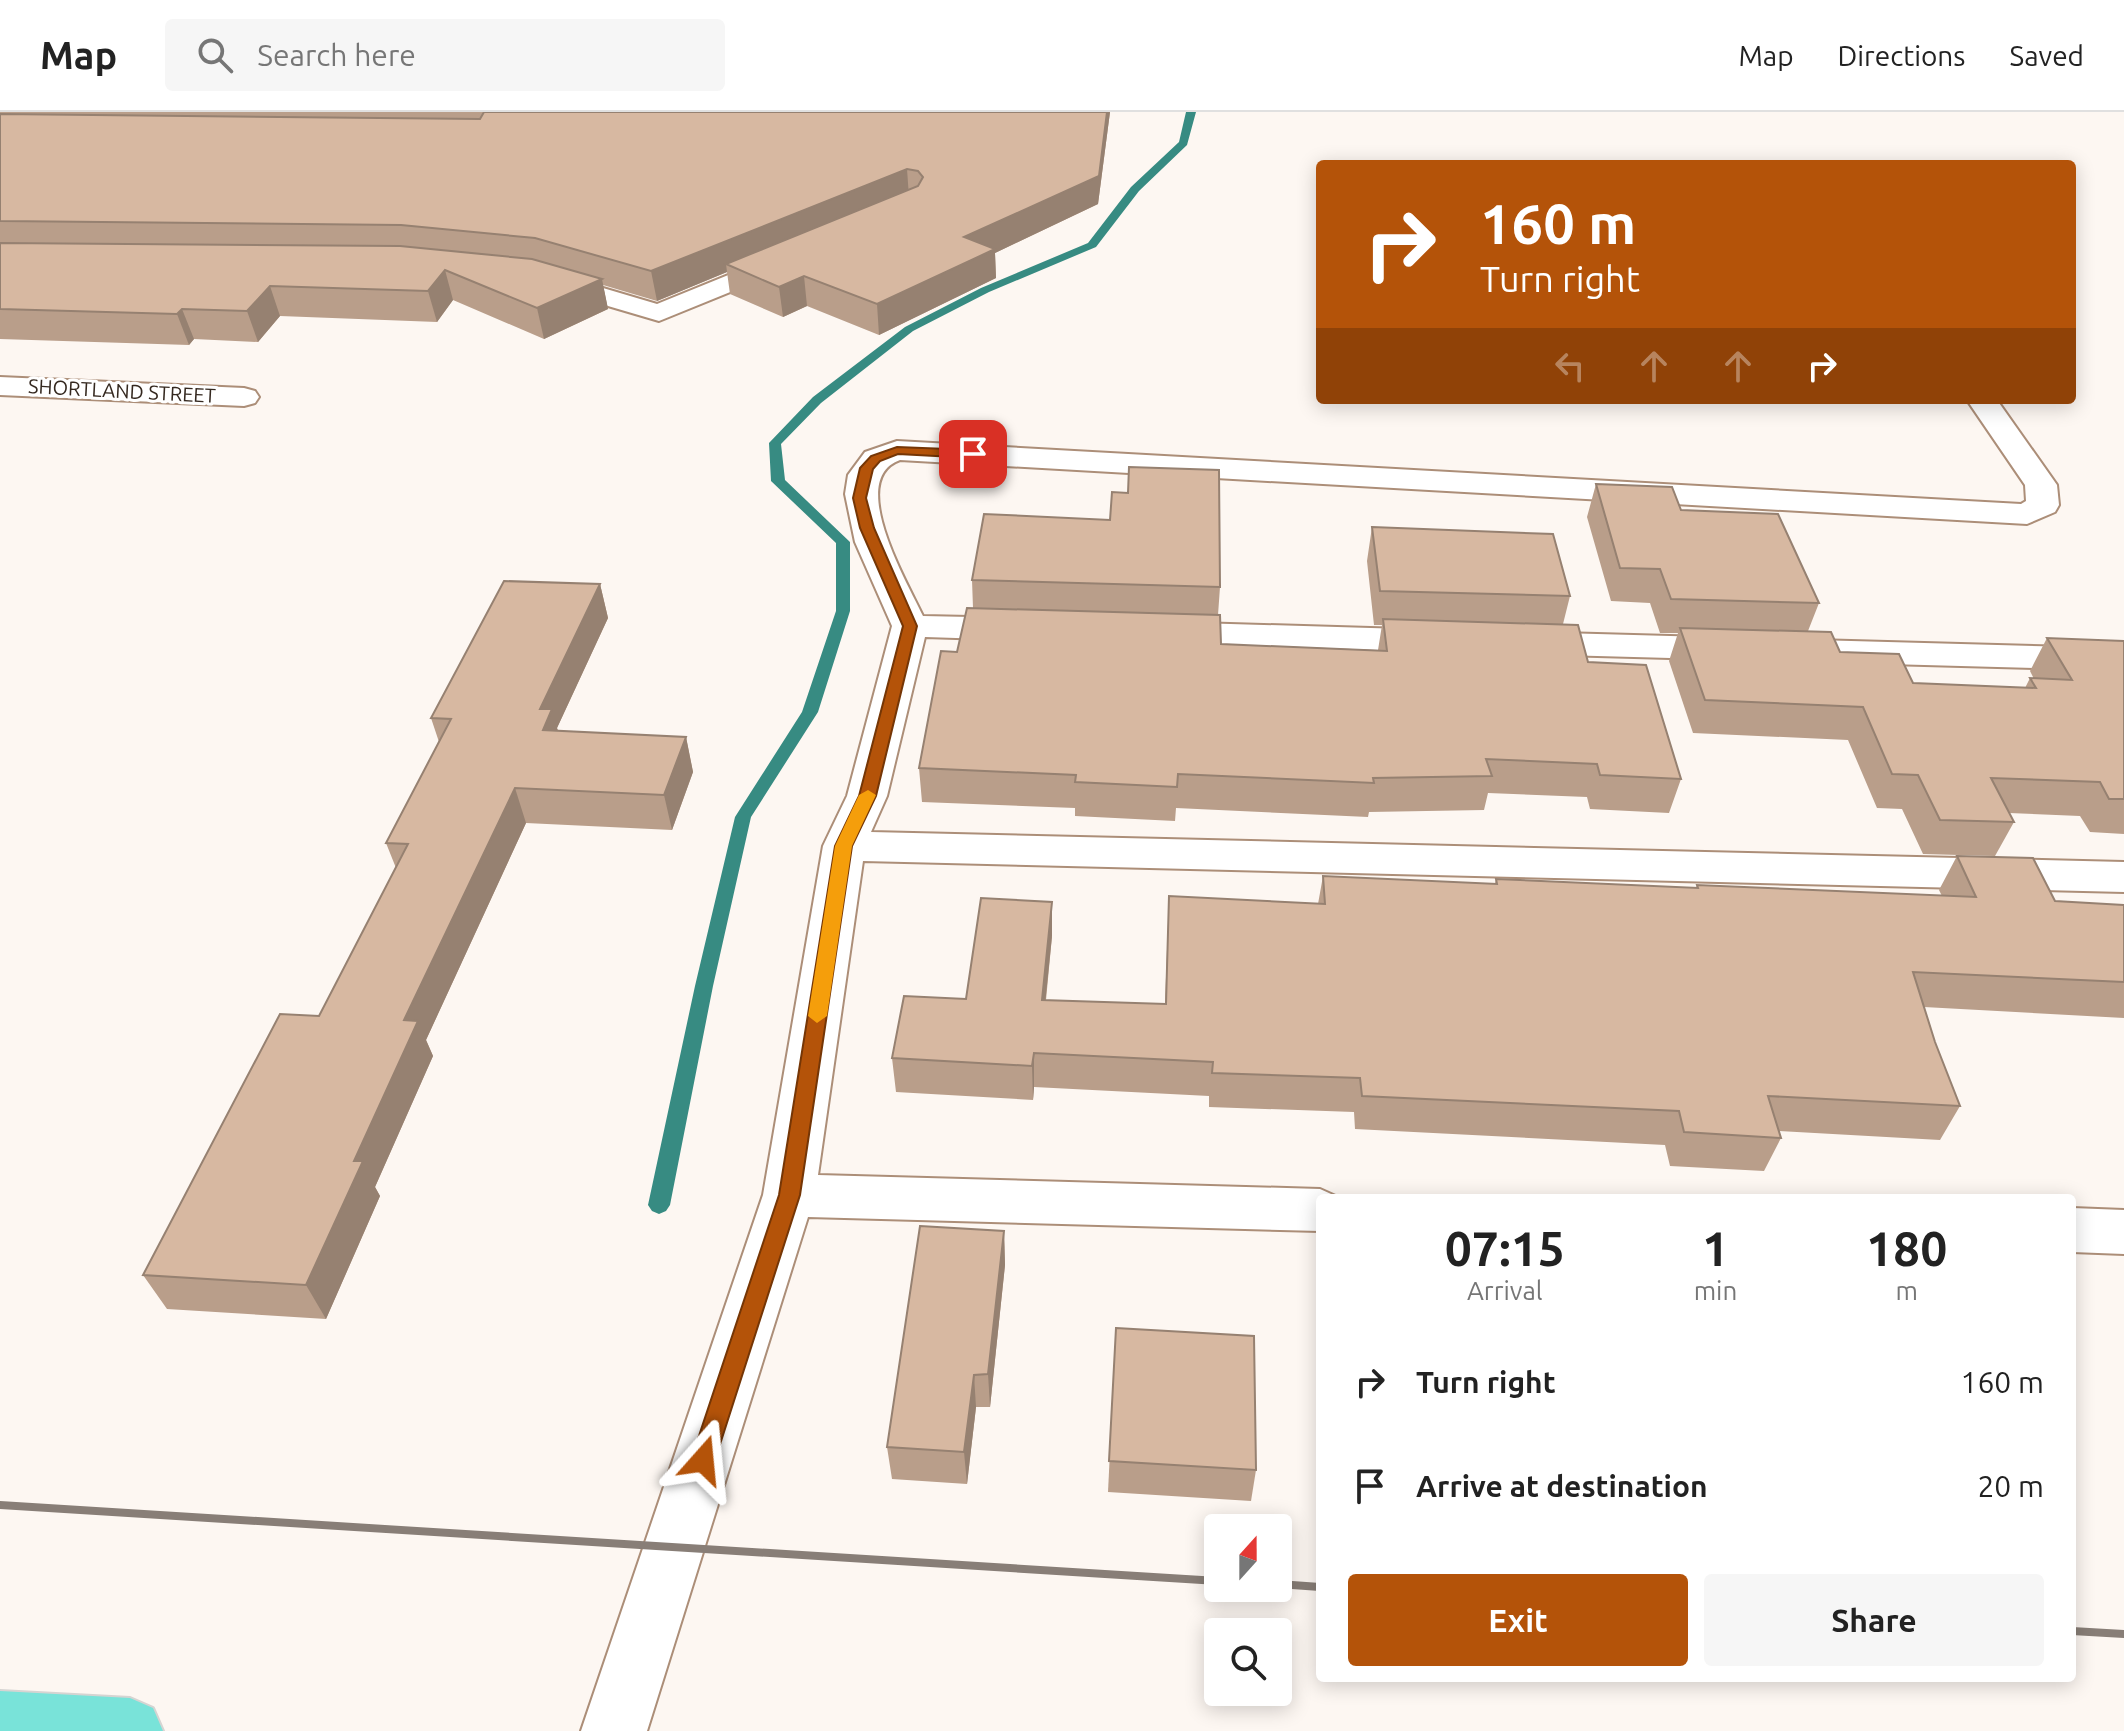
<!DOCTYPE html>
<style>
body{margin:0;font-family:Ubuntu,sans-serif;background:#f6f6f6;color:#222;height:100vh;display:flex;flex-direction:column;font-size:30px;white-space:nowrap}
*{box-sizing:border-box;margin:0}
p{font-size:26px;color:#767676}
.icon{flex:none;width:44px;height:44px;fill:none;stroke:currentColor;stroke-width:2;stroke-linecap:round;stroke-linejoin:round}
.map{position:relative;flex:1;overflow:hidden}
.panel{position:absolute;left:1316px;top:1082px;width:760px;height:488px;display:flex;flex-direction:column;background:#fff;border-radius:8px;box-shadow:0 4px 20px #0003}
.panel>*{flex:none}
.banner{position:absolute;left:1316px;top:48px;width:760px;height:244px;border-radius:8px;box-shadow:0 4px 20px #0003;background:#b45309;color:#fff;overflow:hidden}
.needle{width:52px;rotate:21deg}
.buttons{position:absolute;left:1204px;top:1402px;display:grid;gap:16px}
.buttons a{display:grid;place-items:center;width:88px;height:88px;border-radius:8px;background:#fff;box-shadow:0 4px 20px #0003;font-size:40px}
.pin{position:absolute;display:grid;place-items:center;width:68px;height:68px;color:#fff;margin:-34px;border-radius:16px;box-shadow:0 4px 12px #0006}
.me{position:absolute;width:88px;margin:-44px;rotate:18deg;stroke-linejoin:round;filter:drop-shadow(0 0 6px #0008)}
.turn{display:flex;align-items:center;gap:28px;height:168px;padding:0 32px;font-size:36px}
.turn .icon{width:104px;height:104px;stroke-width:2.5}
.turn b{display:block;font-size:56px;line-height:68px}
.lanes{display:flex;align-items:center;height:76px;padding:0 32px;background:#0003;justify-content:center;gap:40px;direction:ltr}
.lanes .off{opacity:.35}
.eta{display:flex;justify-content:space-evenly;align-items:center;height:136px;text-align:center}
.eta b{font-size:48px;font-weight:700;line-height:56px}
.cta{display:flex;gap:16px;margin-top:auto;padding:16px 32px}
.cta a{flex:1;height:92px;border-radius:8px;background:#b45309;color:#fff;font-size:32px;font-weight:700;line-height:92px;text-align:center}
.cta a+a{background:#f6f6f6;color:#222}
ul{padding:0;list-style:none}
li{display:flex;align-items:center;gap:24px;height:104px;padding:0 32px}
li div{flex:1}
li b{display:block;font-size:30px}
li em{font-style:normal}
header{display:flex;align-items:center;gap:48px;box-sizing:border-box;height:112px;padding:0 40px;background:#fff;border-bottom:2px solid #e0e0e0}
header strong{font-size:38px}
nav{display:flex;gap:44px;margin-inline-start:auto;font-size:28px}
.search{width:560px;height:72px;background:#f6f6f6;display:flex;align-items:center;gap:20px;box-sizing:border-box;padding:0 28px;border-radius:8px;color:#767676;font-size:30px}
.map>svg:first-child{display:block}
</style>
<header>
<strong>Map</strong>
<div class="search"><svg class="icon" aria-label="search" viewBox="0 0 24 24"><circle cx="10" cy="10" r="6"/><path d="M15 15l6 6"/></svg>Search here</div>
<nav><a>Map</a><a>Directions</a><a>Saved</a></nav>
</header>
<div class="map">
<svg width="2124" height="1619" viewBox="0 0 2124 1619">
<rect width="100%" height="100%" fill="#fdf7f2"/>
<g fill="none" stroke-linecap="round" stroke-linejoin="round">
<!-- stream -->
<polygon fill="#378b82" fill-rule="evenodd" points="1186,0 1196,0 1187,33 1139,79 1096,135 989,180 913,219 821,291 781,332 785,368 850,430 850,499 818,600 751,705 713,874 670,1093 666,1099 659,1102 652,1099 648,1093 695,874 735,705 802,600 836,499 836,431 771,369 769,331 813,285 905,215 981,176 1088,131 1131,75 1179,30"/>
<defs>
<g id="minor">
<polygon points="785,140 794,142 798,148 794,154 659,209 540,174 536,168 540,162 549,160 657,192"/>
<polygon points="0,265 244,276 255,279 259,285 255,291 244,294 0,283"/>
<path d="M1967 288H1997L2057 373 2059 393 2055 400 2027 412 900 348C846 367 907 470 923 504L1022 506 1035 509 1040 517 1035 525 1022 528 925 525 887 684 871 720 2124 750V780L863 749 818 1063 1320 1077 1340 1086H1320V1119L808 1105 647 1619H581L763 1083 823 734 847 684 892 514 855 430 845 382 848 363 865 340 897 329 2021 392 2026 389 2025 373Z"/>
<polygon points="1163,510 1438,518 1451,521 1456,529 1451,537 1438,540 1163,532 1150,529 1145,521 1150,513"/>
<polygon points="1522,520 2072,535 2085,538 2090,546 2085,554 2072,557 1522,542 1509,539 1504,531 1509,523"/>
<polygon points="2072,1096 2124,1098 2124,1142 2072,1140"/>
</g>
<polygon id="highway" points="0,1579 130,1586 153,1596 163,1619 0,1619"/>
</defs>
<!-- minor casing -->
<use href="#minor" stroke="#ac8e78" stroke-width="4"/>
<!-- highway casing -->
<use href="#highway" stroke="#d6d4d2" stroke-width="4"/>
<!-- minor -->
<use href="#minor" fill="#fff" fill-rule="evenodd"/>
<!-- highway -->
<use href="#highway" fill="#79e3d9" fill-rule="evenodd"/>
<!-- rail -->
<g stroke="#887e77" stroke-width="8">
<polyline points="0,1393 1218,1469"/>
<polyline points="1278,1472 1320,1475"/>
<polyline points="2072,1519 2124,1522"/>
</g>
</g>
<!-- wall -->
<g fill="#b99e8a">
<polygon points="0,0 1110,0 1098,92 995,141 996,166 879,223 807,194 783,205 730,182 727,160 657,189 603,173 608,197 544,227 453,188 437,210 280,204 258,230 194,227 189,233 0,227"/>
<polygon points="1596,372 1681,398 1819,491 1808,519 1840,540 1913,571 2025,576 2030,566 2034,567 2030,559 2047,526 2124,529 2124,722 2090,720 2080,704 2009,701 2014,710 1995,744 1923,742 1902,697 1877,696 1848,628 1693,621 1669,549 1678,521 1660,521 1650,491 1611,489 1587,405"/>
<polygon points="1372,415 1570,484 1563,512 1588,550 1681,667 1669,701 1590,697 1587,685 1488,681 1484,698 1369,700 1368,705 1176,696 1175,709 1075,704 1075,696 922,690 919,656 957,540 973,496 972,468 1220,475 1218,503 1221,532 1378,538 1382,513 1374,513 1367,449"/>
<polygon points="600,472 608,506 557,616 558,619 686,625 693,660 672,718 526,711 426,928 433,944 375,1075 380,1084 326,1207 167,1197 143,1163 319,904 396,756 386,731 439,630 431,606"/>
<polygon points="1957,744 2055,789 2124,793 2124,906 1924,895 1935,930 1960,994 1940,1028 1779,1019 1781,1026 1764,1059 1670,1054 1665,1033 1355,1017 1354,1000 1209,995 1209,984 1034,975 1033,988 896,980 892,946 966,887 1052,824 1046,888 1165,892 1169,784 1318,792 1323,764 1495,772 1496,767 1696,776 1697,773 1942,784 1939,778"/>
<polygon points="1004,1119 1005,1153 990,1295 976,1295 967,1372 892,1367 887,1335"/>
<polygon points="1116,1216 1256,1358 1251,1389 1108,1380"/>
</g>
<!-- shaded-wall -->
<g fill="#968171">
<polygon points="1107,0 1110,0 1098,92 995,141 996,166 879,223 877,192 964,125"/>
<polygon points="907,57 909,85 726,152 727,160 657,189 651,159"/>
<polygon points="445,158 453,188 437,210 428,179"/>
<polygon points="804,164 807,194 783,205 779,175"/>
<polygon points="602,167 608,197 544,227 537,196"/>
<polygon points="270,174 280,204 258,230 247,199"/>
<polygon points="182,197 194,227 189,233 177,202"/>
<polygon points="600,472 608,506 557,616 562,632 543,618 540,597"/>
<polygon points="686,625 693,660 672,718 664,683"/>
<polygon points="515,676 526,711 426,928 433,944 375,1075 380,1084 326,1207 306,1173 354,1049 404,908"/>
<polygon points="1052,790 1052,824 1042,922 1042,888"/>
<polygon points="1034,941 1034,975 1033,988 1032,954"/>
<polygon points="1004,1119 1005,1153 990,1295 988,1262"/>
<polygon points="974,1263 976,1295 967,1372 964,1340"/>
</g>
<!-- building -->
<g fill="#d7b8a1" stroke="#968171" stroke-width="2">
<polygon points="484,0 1107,0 1099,64 964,125 995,137 877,192 804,164 779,175 726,152 918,74 923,65 918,59 907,57 651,159 535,126 401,113 0,109 0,2 480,7"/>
<polygon points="0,131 400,134 532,147 602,167 537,196 445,158 428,179 270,174 247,199 182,197 177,202 0,197"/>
<polygon points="1129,355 1219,358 1220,475 972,468 984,402 1110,408 1112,380 1128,381"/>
<polygon points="1596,372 1672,375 1681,398 1778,402 1819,491 1671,487 1660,457 1620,456"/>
<polygon points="1372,415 1553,422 1570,484 1380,479"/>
<polygon points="504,469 600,472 540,597 552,597 543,618 686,625 664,683 515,676 404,908 418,909 354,1049 363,1049 306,1173 143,1163 280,902 319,904 408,732 386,731 451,607 431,606"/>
<polygon points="967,496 1220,503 1221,532 1387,539 1383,507 1578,513 1588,550 1646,553 1681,667 1600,663 1597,652 1486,647 1492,664 1373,666 1374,671 1178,662 1177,675 1075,670 1076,663 919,656 941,539 957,540"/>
<polygon points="1680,516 1831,520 1840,540 1899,542 1913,571 2036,576 2030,566 2072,568 2047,526 2124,529 2124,687 2109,687 2100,670 1991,666 2014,710 1940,708 1918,663 1892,662 1863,595 1705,588"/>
<polygon points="1957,744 2033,746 2055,789 2124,793 2124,870 1913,860 1935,930 1960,994 1768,984 1781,1026 1684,1020 1679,999 1362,984 1360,966 1212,961 1213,950 1034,941 1032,954 892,946 904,884 966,887 981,786 1052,790 1042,888 1166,892 1169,784 1325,792 1323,764 1497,772 1496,767 1698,776 1697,773 1976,785"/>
<polygon points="920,1114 1004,1119 988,1262 974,1263 964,1340 887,1335"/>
<polygon points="1116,1216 1254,1224 1256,1358 1109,1349"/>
</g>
<!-- route -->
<polygon fill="#b45309" stroke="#753606" stroke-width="2" points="897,335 973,338 979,342 973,346 898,342 880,349 873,357 866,386 874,416 917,514 876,684 852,734 800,1083 715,1348 712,1356 703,1359 695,1356 691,1348 779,1083 835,734 859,684 903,514 860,416 853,386 860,356 871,344"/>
<!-- slow -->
<polygon fill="#f59e0b" points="868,678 876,683 852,734 827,904 817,911 808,904 835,734 859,683"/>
<g text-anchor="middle" stroke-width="6" stroke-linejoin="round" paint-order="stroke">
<!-- far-street labels -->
<g font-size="20" fill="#34281f" stroke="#fff">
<text transform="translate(122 279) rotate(3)" y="7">SHORTLAND STREET</text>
</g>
</g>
</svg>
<div class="buttons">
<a><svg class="needle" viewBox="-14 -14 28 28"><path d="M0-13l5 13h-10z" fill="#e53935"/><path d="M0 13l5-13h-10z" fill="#767676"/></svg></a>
<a><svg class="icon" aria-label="search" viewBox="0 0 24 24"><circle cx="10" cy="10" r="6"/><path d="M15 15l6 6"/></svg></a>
</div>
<div class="pin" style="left:973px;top:342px;background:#d93025"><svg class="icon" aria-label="arrive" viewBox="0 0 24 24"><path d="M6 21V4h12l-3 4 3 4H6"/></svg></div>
<svg class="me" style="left:703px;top:1348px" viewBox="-20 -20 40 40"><path d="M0-17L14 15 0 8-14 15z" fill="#b45309" stroke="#fff" stroke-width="4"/></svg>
<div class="banner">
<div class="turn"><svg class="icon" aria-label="right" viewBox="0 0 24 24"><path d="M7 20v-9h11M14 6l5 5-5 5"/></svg><div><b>160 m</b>Turn right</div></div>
<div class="lanes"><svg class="icon off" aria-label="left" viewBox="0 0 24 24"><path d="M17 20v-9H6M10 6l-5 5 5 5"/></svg><svg class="icon off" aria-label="ahead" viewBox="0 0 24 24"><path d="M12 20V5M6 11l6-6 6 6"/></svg><svg class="icon off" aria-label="ahead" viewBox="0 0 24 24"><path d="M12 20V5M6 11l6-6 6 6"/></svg><svg class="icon" aria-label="right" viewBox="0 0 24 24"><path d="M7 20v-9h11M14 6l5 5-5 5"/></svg></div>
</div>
<section class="panel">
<div class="eta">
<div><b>07:15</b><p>Arrival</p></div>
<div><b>1</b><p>min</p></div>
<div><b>180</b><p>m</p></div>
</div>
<ul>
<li><svg class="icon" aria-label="right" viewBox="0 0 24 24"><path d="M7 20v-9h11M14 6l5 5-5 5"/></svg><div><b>Turn right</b></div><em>160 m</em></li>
<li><svg class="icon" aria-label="arrive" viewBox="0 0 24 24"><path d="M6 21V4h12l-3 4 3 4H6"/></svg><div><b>Arrive at destination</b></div><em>20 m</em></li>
</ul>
<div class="cta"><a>Exit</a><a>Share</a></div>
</section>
</div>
